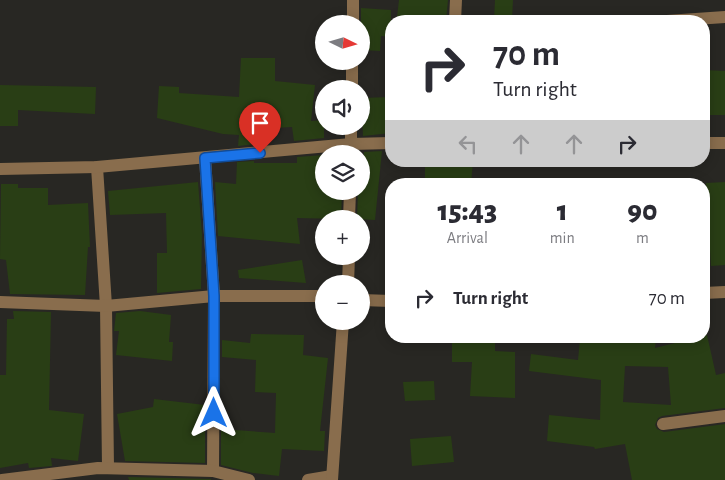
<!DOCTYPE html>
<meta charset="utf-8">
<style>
body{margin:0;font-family:"Alegreya Sans",sans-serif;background:#f2f2f3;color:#2b2b33;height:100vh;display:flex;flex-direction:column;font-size:19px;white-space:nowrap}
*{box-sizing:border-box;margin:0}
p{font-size:16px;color:#7c7c81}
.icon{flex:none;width:28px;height:28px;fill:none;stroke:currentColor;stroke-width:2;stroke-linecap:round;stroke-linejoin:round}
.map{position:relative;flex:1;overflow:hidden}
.sheet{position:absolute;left:385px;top:178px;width:325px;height:165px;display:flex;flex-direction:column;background:#fff;border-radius:20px;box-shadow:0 2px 12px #0003}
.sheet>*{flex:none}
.guide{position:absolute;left:385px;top:15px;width:325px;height:152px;border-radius:20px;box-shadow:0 2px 12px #0003;background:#fff;color:#2b2b33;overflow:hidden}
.needle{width:32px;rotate:95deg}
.buttons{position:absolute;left:315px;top:15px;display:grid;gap:10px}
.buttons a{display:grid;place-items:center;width:55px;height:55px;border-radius:50%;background:#fff;box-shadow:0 2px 12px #0003;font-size:25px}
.pin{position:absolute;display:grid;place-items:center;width:42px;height:42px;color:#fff;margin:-51px -21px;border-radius:50% 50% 50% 0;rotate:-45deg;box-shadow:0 0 5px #0007}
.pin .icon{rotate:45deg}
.me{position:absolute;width:55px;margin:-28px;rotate:0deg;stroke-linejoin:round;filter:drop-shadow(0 0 4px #0008)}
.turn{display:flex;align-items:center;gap:18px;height:105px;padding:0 25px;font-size:22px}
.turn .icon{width:65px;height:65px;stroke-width:2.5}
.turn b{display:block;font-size:35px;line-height:42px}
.lanes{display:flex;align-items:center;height:48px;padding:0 25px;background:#0003;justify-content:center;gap:25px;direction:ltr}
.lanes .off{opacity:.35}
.eta{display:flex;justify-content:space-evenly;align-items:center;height:85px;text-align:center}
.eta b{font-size:30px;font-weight:800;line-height:35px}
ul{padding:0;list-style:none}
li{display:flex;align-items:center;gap:15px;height:70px;padding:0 25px}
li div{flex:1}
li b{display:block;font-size:19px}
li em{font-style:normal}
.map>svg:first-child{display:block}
</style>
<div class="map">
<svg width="725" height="480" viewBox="0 0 725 480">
<rect width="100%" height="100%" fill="#282723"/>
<!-- building -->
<g fill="#293e15" fill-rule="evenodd">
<polygon points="399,0 448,0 446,21 397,17"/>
<polygon points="495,0 513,0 512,20 494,20"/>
<polygon points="361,8 391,10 391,37 381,36 380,51 361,50"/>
<polygon points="241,58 275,58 275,81 315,85 311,121 324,120 324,138 294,141 292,127 257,129 256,144 238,146 239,135 223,134 157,118 159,86 179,87 179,93 239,97"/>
<polygon points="704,70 725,71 725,115 704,115"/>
<polygon points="0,85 96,87 95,114 18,110 18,126 0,126"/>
<polygon points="391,97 391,133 363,136 361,98"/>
<polygon points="382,151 375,220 357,219 358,191 361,191 364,152"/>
<polygon points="324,155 324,191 342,191 341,219 297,218 300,244 218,236 215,182 236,184 237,162 254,161 254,163 297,163 297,157"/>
<polygon points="425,161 473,161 471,184 425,184"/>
<polygon points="198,182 202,234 201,289 157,293 157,253 167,253 166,213 110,215 108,191"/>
<polygon points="725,182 725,265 711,266 706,183"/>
<polygon points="1,184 18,184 18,188 48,188 48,205 88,203 90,247 88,247 85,295 10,294 6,260 0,259"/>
<polygon points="302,260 306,283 239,278 238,270"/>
<polygon points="13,311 51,312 49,410 84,414 78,461 51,458 52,466 29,468 28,463 0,468 0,375 6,375 7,319 14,319"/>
<polygon points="140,311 171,315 169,342 173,342 172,361 116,355 119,331 114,331 116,313"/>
<polygon points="251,334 304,335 303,355 328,358 320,431 325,431 324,451 282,449 279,476 253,473 221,465 221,429 275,433 276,393 255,392 256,360 222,357 222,340 250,343"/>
<path d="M707 335 716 375 725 373V408L662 416 658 418 655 425 657 429 664 432 725 424V480H632L625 444 595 449 594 447 547 441 549 415 600 420 601 380 529 371 531 354 578 360 580 339 656 338 655 348ZM625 366 668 367 671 405 623 402Z"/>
<polygon points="452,336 495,336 495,351 515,352 515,398 470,396 472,362 452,362"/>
<polygon points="434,381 435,400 405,401 403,382"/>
<polygon points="154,399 205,405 205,463 125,461 117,414 153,407"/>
<polygon points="451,436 454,462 412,466 410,439"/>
<polygon points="128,477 211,479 211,480 129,480"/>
</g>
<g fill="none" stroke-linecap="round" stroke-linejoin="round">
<!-- minor -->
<g stroke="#896d4d" stroke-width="12">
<polyline points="455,21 456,0"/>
<polyline points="667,21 725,17"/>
<polyline points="353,24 353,0"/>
<polyline points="352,89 352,61"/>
<polyline points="704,143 725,143"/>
<polyline points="351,154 351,126"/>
<polyline points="205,158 214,296 213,471"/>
<polyline points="97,167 106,306 108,468"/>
<polyline points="0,169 97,167 351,144 391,143"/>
<polyline points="349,219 350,191"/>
<polyline points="348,284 349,256"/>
<polyline points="704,293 725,292"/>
<polyline points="361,300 391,301"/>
<polyline points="0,302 106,306 214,296 324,296"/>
<polyline points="663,424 725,416"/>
<polyline points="2,480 98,468 213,471 249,480"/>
<polyline points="308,480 332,476"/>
<polyline points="332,480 343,321"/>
</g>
</g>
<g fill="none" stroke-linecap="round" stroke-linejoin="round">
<defs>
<polyline id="route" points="214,413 214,296 205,158 260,153"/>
</defs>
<!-- route casing -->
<use href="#route" stroke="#114b97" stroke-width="12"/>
<!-- route -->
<use href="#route" stroke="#1a73e8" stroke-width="9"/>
</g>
</svg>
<div class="buttons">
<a><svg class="needle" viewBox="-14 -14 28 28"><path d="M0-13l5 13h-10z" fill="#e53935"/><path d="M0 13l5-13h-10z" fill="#7c7c81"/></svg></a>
<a><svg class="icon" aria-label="sound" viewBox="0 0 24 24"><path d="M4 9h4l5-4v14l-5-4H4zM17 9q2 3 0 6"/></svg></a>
<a><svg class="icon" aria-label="layers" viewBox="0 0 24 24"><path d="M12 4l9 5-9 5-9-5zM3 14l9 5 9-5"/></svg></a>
<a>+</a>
<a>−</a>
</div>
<div class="pin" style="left:260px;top:153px;background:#d93025"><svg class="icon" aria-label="arrive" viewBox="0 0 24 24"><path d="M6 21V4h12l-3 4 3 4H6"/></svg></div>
<svg class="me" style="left:214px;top:413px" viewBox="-20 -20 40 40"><path d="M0-17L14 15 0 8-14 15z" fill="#1a73e8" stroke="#fff" stroke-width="4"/></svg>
<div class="guide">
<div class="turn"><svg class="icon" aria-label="right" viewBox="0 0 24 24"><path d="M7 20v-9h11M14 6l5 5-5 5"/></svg><div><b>70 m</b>Turn right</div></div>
<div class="lanes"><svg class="icon off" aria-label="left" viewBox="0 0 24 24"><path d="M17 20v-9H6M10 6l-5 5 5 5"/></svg><svg class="icon off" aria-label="ahead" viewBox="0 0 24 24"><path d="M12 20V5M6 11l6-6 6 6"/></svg><svg class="icon off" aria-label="ahead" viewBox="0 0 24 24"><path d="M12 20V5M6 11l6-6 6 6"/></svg><svg class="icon" aria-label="right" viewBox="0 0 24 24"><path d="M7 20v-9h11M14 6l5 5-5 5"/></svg></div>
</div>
<section class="sheet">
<div class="eta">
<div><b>15:43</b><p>Arrival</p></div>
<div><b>1</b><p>min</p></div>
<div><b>90</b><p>m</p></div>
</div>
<ul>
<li><svg class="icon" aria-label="right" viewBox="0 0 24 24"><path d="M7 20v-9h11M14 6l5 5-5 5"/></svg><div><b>Turn right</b></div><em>70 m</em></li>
</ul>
</section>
</div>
